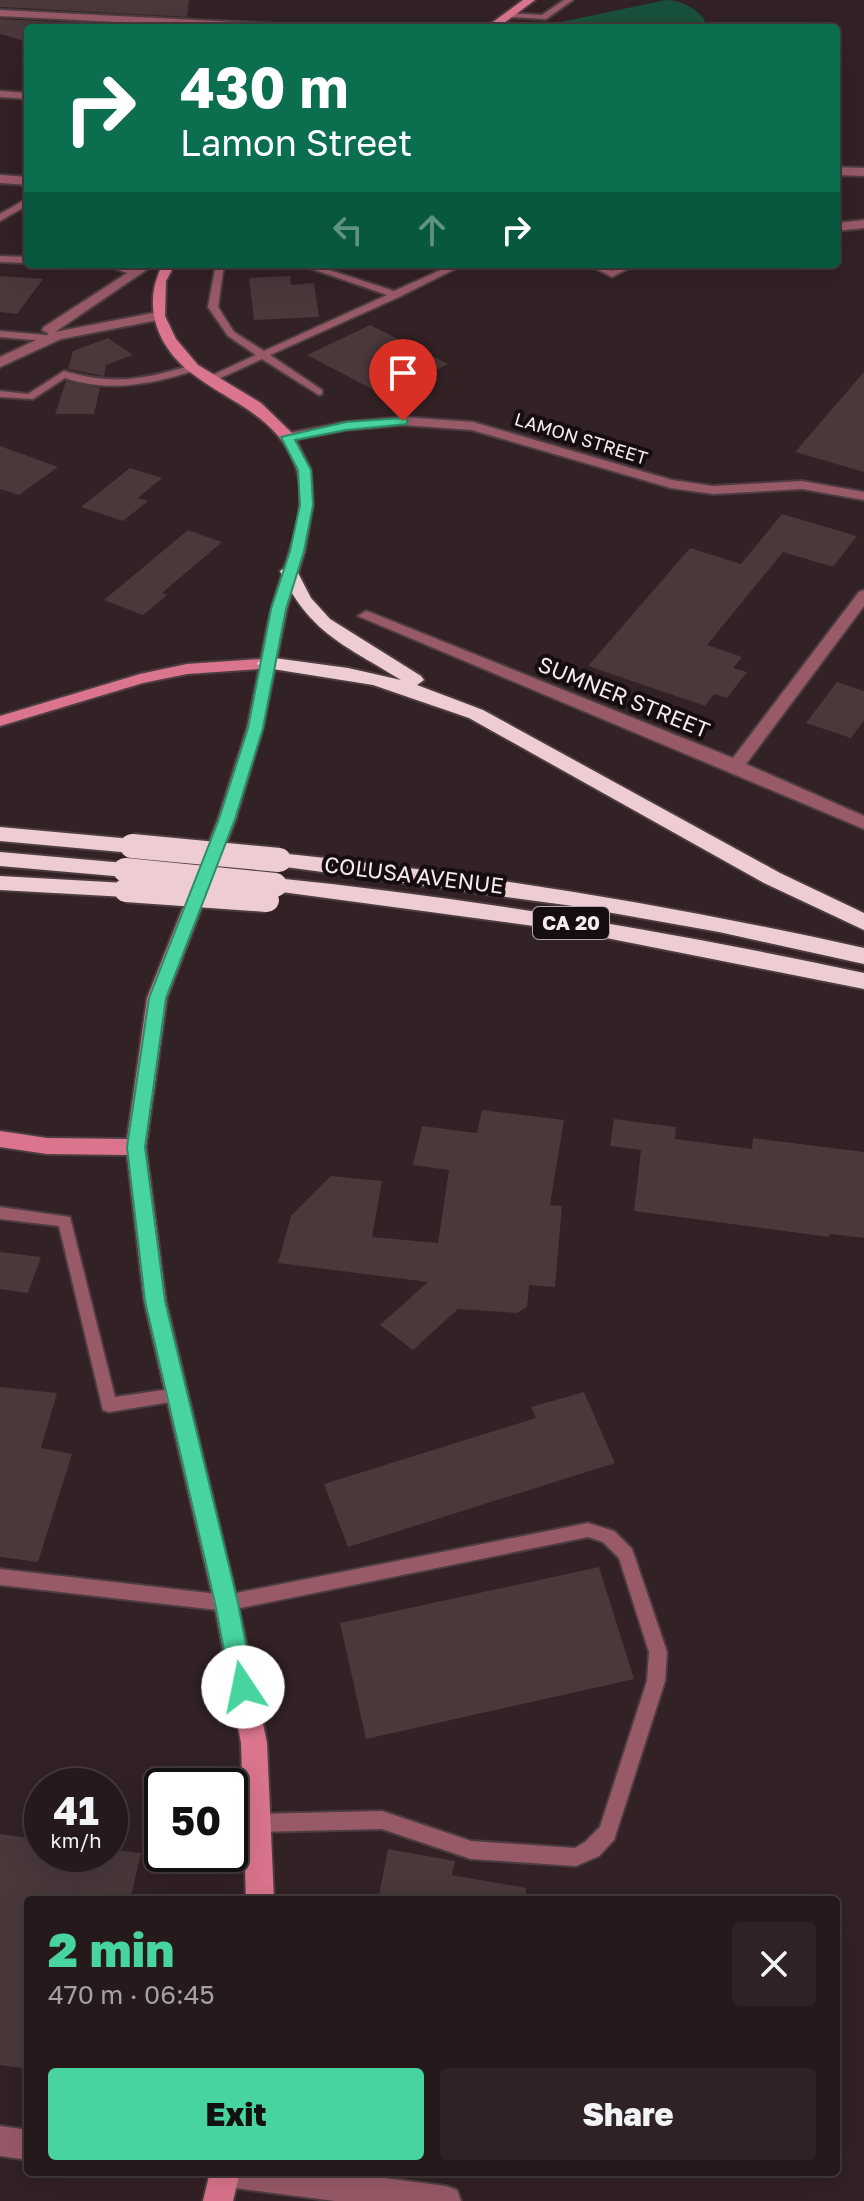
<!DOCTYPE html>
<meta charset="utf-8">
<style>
body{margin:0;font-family:"Golos Text",sans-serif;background:#2e2225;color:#f1f3f6;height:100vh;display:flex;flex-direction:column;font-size:30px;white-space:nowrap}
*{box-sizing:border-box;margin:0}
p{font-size:26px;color:#a4a0a3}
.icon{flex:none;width:44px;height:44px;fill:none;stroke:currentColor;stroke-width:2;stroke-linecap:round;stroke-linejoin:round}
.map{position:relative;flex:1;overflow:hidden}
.panel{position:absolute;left:24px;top:1896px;width:816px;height:280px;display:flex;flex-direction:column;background:#26191c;border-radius:8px;box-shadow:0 8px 32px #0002,0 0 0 2px #42383b}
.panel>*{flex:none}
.hud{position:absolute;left:24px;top:24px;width:816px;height:244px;border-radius:8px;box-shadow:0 8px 32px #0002,0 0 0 2px #42383b;background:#0b6e4f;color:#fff;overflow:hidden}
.speed{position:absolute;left:24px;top:1768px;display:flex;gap:16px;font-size:40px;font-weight:700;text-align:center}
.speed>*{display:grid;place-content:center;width:104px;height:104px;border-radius:50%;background:#26191c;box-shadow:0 8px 32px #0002,0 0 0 2px #42383b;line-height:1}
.speed small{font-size:20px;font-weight:400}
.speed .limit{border:4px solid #111;border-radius:12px;background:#fff;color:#111}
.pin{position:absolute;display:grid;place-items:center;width:68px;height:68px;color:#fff;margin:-82px -34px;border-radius:50% 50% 50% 0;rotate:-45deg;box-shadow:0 0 8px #0007}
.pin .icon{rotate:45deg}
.me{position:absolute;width:88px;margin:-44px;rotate:349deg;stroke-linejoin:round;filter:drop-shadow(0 0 6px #0008)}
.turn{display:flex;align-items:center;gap:28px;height:168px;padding:0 24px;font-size:36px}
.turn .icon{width:104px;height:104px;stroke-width:2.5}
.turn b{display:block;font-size:56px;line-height:68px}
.lanes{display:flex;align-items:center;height:76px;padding:0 24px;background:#0003;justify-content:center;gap:40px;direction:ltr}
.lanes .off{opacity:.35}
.round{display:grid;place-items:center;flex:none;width:84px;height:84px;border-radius:8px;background:#2e2225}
.overview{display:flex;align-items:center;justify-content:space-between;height:136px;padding:0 24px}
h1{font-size:48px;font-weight:800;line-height:60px;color:#47d49e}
.cta{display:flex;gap:16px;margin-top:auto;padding:16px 24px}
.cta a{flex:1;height:92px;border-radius:8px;background:#47d49e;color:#111;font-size:32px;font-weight:800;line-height:92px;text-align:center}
.cta a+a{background:#2e2225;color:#f1f3f6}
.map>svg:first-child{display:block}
</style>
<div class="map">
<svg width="864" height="2201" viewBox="0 0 864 2201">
<rect width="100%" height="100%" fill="#322125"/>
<!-- green -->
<path fill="#18513b" d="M666 0C681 0 705 11 707 28H555L556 23Z"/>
<!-- building -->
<g fill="#4a383b">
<polygon points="0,0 189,0 187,17 0,7"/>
<polygon points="0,19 175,28 28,28 28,42 0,34"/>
<polygon points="0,276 43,279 17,314 0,312"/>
<polygon points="290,276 291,285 314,283 319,317 254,320 249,278"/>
<polygon points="370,325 448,364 385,396 307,355"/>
<polygon points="108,338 133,355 106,365 104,376 68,369 73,351"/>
<polygon points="864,372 864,472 795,452"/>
<polygon points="66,381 100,388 94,414 55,414"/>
<polygon points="0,446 58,467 19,495 0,489"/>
<polygon points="130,468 162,478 138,498 148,501 123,521 81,507"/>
<polygon points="782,514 857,536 833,567 783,552 707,645 742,657 733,668 747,672 727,698 714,694 705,706 588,666 690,548 741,564"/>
<polygon points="188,530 222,542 162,593 167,595 143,615 104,600"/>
<polygon points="837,682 864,691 864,720 851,738 806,723"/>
<polygon points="482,1110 564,1120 550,1205 562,1206 555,1287 529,1285 527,1307 517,1313 458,1309 413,1350 380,1325 428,1282 278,1263 291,1216 331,1176 382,1181 372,1237 438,1243 449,1170 413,1165 422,1126 477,1133"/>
<polygon points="614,1119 676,1127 675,1139 752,1149 753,1138 864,1152 864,1238 830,1234 829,1237 634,1211 641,1150 610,1146"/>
<polygon points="0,1252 41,1257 28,1293 0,1289"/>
<polygon points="0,1387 57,1393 41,1448 72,1454 38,1562 0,1557"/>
<polygon points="584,1392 615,1463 348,1547 324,1484 536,1418 531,1407"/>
<polygon points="599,1567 634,1679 366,1739 340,1623"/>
<polygon points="0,1834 42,1840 42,1854 110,1854 110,1849 141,1853 130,1900 28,1900 28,2069 0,2065"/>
<polygon points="388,1849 455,1861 452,1875 526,1888 525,1900 378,1900"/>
</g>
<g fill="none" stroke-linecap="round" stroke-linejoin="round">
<defs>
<g id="lane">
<polygon points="564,0 573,0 546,19 508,17 504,15 508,13 542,15"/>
<polygon points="28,198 28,205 0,221 0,214"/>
<polygon points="0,256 28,257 28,263 0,262"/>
<polygon points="104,264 117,264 139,273 132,275"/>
<polygon points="216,264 224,264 218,307 234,332 264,351 387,295 298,264 311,264 394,291 454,264 465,264 399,297 270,355 322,390 322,394 319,395 262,359 214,381 208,381 208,377 256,355 228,336 208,307"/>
<polygon points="587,264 598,264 612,271 626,264 637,264 612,277"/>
<polygon points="0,331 45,335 50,338 45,341 0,337"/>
<path d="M193 365 198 368 196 370C153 384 109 393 65 378L33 399 0 397V391L28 394 64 371C116 386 143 379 193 365Z"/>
<polygon points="0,1207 70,1217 115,1397 177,1388 183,1390 185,1395 183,1400 109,1412 103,1410 59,1226 0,1219"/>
<polygon points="588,1523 614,1531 632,1549 667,1652 665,1681 614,1840 599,1856 576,1866 471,1859 382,1829 256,1832 249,1830 247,1823 249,1816 256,1814 382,1811 471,1841 575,1848 585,1842 600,1827 647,1681 649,1652 619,1558 603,1542 588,1537 226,1611 0,1585 0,1569 226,1595"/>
</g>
<g id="street">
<polygon points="0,10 294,25 299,28 233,28 0,16"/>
<polygon points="0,91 28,93 28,99 0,97"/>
<polygon points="836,167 864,168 864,176 836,175"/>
<polygon points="0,175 28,177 28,185 0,183"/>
<polygon points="864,220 864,228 836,231 836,223"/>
<polygon points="141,264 155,264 55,332 158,312 165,316 163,319 61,339 0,367 0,357 49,334 42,330 44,327"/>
<polygon points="403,417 473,422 672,480 713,486 802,481 864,492 864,500 802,489 713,494 671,488 472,430 403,425 346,430 288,441 281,437 288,433 346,422"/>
<polygon points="864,590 864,606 746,764 864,816 864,829 358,616 366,611 372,613 733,758 859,592"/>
<polygon points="0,2126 28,2130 28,2160 0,2156"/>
<polygon points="213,2172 339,2172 446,2186 457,2190 461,2201 335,2201 228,2187 218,2182"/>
</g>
<g id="secondary">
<polygon points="523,0 535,0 497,28 485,28"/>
<path d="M163 264H175L166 281 165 316 176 339 198 365 261 403 293 434 311 470 313 505 305 551 287 609 263 728 236 819 167 998 146 1147 166 1301 238 1603 267 1743 274 1900H246L241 1743 214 1603 144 1301 127 1155 47 1154 0 1147V1131L47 1138 127 1139 147 998 218 819 247 728 259 669 187 674 143 683 0 726V716L140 674 187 664 261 659C264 643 267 626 271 611 281 568 311 513 296 468 278 415 229 403 190 372 155 344 142 303 163 264Z"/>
<polygon points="210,2172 240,2172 233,2201 203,2201"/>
</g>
<g id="highway">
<path d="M289 565 295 567 311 598 330 619 421 676 424 680 417 685 483 710 780 873 864 913V930L764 883 469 718 373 685 260 667 257 663 267 657 348 668 401 680C345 645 310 634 280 571Z"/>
<polygon points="0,827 132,839 140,841 143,846 140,851 132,853 0,841"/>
<polygon points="0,852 125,863 133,865 136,870 133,875 125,877 0,866"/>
<path d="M279 853C476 873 671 905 864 948V964L719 932 573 906 271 865 268 860 271 855Z"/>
<polygon points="0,876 126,883 134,885 137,890 134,895 126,897 0,890"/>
<path d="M275 878C473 898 669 931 864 973V989L571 931 267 890 264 885 267 880Z"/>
</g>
</defs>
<!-- lane casing -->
<use href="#lane" stroke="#4d3d41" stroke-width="4"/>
<!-- street casing -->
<use href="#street" stroke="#4d3d41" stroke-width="4"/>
<!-- secondary casing -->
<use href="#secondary" stroke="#4d3d41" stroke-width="4"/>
<!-- highway casing -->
<use href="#highway" stroke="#4d3d41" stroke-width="4"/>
<!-- lane -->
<use href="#lane" fill="#995a68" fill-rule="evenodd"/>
<!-- street -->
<use href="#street" fill="#995a68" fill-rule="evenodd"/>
<!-- secondary -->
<use href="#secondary" fill="#da758d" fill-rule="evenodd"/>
<!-- highway -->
<use href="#highway" fill="#edccd2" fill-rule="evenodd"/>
<defs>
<g id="highway-bridge">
<polyline points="132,846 279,860"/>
<polyline points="125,870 275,885"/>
<polyline points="126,890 267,900"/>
</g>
</defs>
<!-- highway-bridge casing -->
<use href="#highway-bridge" stroke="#4d3d41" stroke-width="28" stroke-linecap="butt"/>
<!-- highway-bridge -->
<use href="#highway-bridge" stroke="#edccd2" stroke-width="24"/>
</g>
<!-- route -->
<polygon fill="#47d49e" stroke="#2e8a67" stroke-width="2" points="403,418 407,419 407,424 346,430 295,440 311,470 313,505 304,551 286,609 263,728 235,819 166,998 145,1147 165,1301 238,1603 254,1687 251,1695 243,1698 234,1695 231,1687 215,1603 145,1301 127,1147 149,998 219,819 248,728 271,609 290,551 300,505 298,470 281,437 346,422"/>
<g text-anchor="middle" stroke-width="8" stroke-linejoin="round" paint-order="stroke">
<!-- far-street labels -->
<g font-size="18" fill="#f6eaec" stroke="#150d0f">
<text transform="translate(581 439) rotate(17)" y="6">LAMON STREET</text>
</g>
<!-- shield labels -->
<rect fill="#150d0f" stroke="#b2a8aa" stroke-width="2" x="533" y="907" width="76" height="32" rx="6"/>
<g font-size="20" font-weight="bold" fill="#f6eaec">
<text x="571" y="930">CA 20</text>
</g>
<!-- street labels -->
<g font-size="22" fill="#f6eaec" stroke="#150d0f">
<text transform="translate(624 697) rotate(22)" y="8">SUMNER STREET</text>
<text transform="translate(414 875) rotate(7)" y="8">COLUSA AVENUE</text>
</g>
</g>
</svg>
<div class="speed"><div>41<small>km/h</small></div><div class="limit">50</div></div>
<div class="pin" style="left:403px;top:421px;background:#d93025"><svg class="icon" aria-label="arrive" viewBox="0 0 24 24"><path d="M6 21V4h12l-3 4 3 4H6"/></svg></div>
<svg class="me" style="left:243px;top:1687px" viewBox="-20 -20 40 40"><circle r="19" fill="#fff"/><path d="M0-13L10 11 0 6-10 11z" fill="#47d49e"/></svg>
<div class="hud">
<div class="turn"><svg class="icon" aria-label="right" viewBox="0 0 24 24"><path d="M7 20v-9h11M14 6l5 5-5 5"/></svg><div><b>430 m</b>Lamon Street</div></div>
<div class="lanes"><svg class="icon off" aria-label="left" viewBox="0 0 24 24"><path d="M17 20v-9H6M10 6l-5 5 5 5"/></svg><svg class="icon off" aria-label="ahead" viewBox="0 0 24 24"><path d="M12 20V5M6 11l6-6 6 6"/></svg><svg class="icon" aria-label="right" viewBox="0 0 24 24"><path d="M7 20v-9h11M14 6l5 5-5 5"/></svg></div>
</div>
<section class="panel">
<div class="overview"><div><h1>2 min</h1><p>470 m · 06:45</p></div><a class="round"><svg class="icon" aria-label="close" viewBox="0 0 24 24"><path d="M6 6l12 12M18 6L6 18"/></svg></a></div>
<div class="cta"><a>Exit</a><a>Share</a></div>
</section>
</div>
